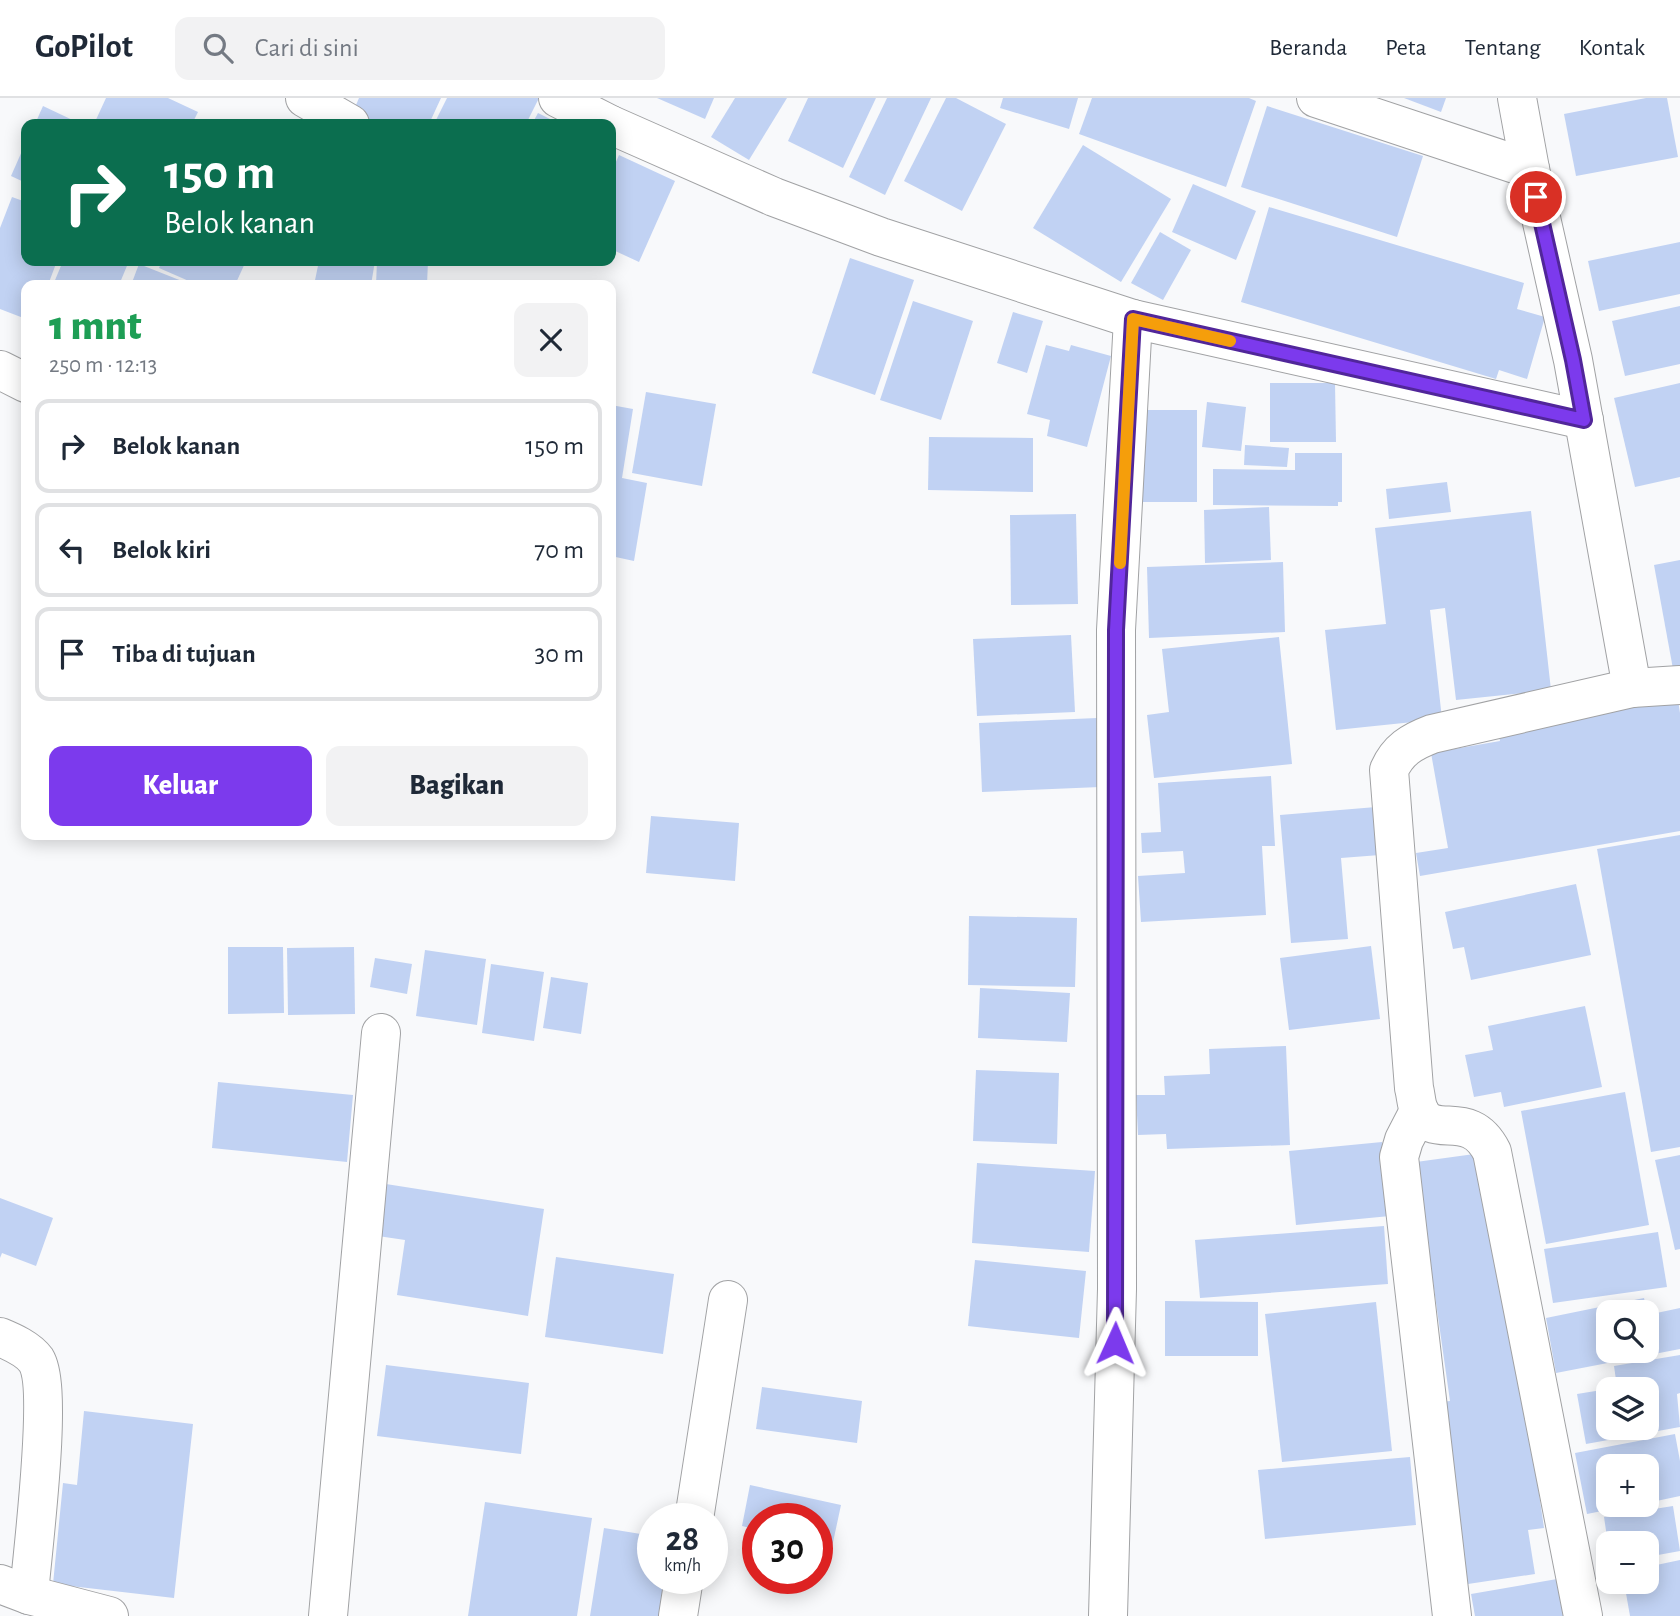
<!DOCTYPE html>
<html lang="id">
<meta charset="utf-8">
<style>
body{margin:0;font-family:"Alegreya Sans",sans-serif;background:#f2f2f3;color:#1f2937;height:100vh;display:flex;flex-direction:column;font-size:26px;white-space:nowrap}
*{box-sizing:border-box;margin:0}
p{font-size:23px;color:#747a83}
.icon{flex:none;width:38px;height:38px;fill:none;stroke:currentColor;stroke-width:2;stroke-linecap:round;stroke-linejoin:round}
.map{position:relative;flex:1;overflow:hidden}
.details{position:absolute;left:21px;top:182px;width:595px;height:560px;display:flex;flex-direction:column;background:#fff;border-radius:14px;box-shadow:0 4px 18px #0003}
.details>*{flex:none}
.top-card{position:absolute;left:21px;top:21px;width:595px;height:147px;border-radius:14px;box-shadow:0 4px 18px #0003;background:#0b6e4f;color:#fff;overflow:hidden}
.tools{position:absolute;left:1596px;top:1202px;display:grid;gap:14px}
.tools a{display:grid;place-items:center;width:63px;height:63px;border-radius:14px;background:#fff;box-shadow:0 4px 18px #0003;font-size:35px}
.speed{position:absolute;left:637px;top:1405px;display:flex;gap:14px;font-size:35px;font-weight:700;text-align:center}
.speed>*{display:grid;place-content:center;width:91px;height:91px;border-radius:50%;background:#fff;box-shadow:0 4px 18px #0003;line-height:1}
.speed small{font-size:18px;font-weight:400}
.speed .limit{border:10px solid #d22;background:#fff;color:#111}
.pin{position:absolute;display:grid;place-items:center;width:60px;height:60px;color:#fff;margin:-30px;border:4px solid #fff;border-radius:50%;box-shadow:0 2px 7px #0007}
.me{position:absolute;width:77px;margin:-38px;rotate:1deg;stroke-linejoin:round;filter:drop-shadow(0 0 5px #0008)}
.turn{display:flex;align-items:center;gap:24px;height:147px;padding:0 28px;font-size:32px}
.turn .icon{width:91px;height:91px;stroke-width:2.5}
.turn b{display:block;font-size:49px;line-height:60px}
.round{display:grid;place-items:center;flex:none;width:74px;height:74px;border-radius:14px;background:#f2f2f3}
.head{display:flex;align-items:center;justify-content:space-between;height:119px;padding:0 28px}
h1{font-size:42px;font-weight:800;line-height:52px;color:#1e9e55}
.button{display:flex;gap:14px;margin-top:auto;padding:14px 28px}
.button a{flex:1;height:80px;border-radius:14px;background:#7c3aed;color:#fff;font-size:28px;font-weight:800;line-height:80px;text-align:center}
.button a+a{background:#f2f2f3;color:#1f2937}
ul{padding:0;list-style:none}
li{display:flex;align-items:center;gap:21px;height:94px;margin:0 14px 10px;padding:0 14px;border:4px solid #e0e1e3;border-radius:14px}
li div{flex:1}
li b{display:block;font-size:26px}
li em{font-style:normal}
header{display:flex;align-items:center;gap:42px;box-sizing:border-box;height:98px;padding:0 35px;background:#fff;border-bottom:2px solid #e0e1e3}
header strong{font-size:33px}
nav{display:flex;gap:38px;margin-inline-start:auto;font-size:24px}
.search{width:490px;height:63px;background:#f2f2f3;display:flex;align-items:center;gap:18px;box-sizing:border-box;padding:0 24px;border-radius:14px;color:#747a83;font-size:26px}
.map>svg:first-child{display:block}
</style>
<header>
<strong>GoPilot</strong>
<div class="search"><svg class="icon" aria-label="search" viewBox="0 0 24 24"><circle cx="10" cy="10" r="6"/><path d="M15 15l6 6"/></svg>Cari di sini</div>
<nav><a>Beranda</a><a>Peta</a><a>Tentang</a><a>Kontak</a></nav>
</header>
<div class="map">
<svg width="1680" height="1518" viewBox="0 0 1680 1518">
<rect width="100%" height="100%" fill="#f8f9fb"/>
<!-- building -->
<g fill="#c1d2f3">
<polygon points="106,0 168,0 198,14 192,26 94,26"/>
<polygon points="359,0 441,0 429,26 378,26 353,14"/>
<polygon points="447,0 539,0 526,26 434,26"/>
<polygon points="657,0 714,0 705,21"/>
<polygon points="735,0 787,0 749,62 711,39"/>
<polygon points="808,0 876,0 843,70 788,43"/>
<polygon points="887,0 931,0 885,97 849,79"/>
<polygon points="946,0 956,0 1006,26 962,113 904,83"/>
<polygon points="1003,0 1078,0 1069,31 1000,10"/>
<polygon points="1092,0 1249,0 1256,3 1226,89 1079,36"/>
<polygon points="1404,0 1446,0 1441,14"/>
<polygon points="1646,0 1667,0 1678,59 1576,78 1564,16"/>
<polygon points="43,8 81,26 35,26"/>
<polygon points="1267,8 1423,58 1397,139 1241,89"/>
<polygon points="538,15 560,26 532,26"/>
<polygon points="26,44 26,85 11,78"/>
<polygon points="1083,47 1171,101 1121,184 1033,130"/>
<polygon points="619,57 675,83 639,164 611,151 611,75"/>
<polygon points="1193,86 1256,113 1236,162 1172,134"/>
<polygon points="12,99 26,104 26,163 57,163 48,187 26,187 26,221 0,211 0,130"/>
<polygon points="1269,109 1524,185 1517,211 1545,219 1527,281 1499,272 1496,281 1241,204"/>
<polygon points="1160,134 1191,152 1163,202 1131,185"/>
<polygon points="1680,144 1680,196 1599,213 1588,163"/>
<polygon points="850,160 914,182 875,297 812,275"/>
<polygon points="63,163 129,163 119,187 53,187"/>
<polygon points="162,163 246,163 235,187 198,187 159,170"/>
<polygon points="319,163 375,163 371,187 314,187"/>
<polygon points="377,163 428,163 427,187 376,187"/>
<polygon points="139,166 192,187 131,187"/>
<polygon points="913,203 973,223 941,322 880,302"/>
<polygon points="1680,208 1680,266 1625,278 1612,223"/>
<polygon points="1013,214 1043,223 1027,275 997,265"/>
<polygon points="1046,247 1069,253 1071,247 1111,258 1087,349 1047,338 1050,322 1027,316"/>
<polygon points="1270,285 1335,285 1336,344 1270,344"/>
<polygon points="1680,285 1680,379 1635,389 1614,300"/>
<polygon points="646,294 716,306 702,388 632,375"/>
<polygon points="1207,304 1246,309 1241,353 1202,349"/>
<polygon points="611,307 633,311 622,380 647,385 634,463 611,458"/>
<polygon points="1134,312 1197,312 1197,404 1135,404"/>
<polygon points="929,339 1033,340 1033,394 928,392"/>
<polygon points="1245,347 1289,350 1287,369 1244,367"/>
<polygon points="1295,355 1342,355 1342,404 1338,404 1338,408 1213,407 1213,371 1295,372"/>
<polygon points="1447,384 1451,414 1389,421 1386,391"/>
<polygon points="1269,409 1271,462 1205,465 1204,412"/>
<polygon points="1531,413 1551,592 1456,602 1445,510 1430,512 1442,621 1336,632 1325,532 1386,526 1375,430"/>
<polygon points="1076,416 1078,506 1011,507 1010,417"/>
<polygon points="1680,462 1680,569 1673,571 1654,467"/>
<polygon points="1283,464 1285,534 1149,540 1147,469"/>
<polygon points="1071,537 1075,614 977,618 973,541"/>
<polygon points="1279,539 1292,666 1154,680 1147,617 1169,614 1162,551"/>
<polygon points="1678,602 1680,615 1680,733 1420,778 1416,755 1448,750 1431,655 1500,643 1498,632"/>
<polygon points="1097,620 1100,689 982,694 979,625"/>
<polygon points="1271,678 1275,748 1262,748 1266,817 1141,824 1138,778 1185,775 1183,753 1142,755 1141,735 1161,734 1158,685"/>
<polygon points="1376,709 1380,757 1341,760 1348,841 1291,845 1280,717"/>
<polygon points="651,718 739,725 735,783 646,775"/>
<polygon points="1680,737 1680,1049 1651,1054 1597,751"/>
<polygon points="1576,786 1591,857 1471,882 1464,849 1453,851 1445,814"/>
<polygon points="969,818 1077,820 1075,889 968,887"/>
<polygon points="1371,848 1380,921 1289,932 1280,860"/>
<polygon points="228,849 283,849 284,915 228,916"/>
<polygon points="354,849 355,916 288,917 287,850"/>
<polygon points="425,852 486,861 477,927 416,918"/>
<polygon points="375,860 412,866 407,896 370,889"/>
<polygon points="491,866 544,874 534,943 482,935"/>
<polygon points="551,879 588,885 581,936 543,930"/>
<polygon points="980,890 1070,895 1067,944 978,940"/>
<polygon points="1585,908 1602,989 1504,1009 1501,994 1474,999 1465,957 1493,952 1488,928"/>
<polygon points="1286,948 1290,1047 1167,1051 1166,1036 1138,1037 1136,997 1165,997 1164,978 1210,976 1209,951"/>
<polygon points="976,972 1059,975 1057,1046 973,1043"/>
<polygon points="218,984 353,997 347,1064 212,1050"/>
<polygon points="1625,994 1649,1127 1546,1146 1521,1013"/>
<polygon points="1382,1044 1390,1118 1296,1127 1289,1053"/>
<polygon points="1489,1054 1544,1430 1528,1432 1535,1476 1468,1486 1441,1304 1450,1303 1416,1064"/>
<polygon points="1680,1057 1680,1151 1675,1152 1655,1062"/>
<polygon points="977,1065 1095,1073 1089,1154 972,1145"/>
<polygon points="386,1086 544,1111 528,1218 397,1197 405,1142 378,1138"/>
<polygon points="0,1100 53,1120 36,1168 2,1155 0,1160"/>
<polygon points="1384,1128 1388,1186 1200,1200 1195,1142"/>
<polygon points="1658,1134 1667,1189 1553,1205 1544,1151"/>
<polygon points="556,1159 674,1176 663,1256 545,1239"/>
<polygon points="975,1162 1086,1173 1079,1240 968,1228"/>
<polygon points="1644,1200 1647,1214 1608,1214 1608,1253 1647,1253 1647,1217 1680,1210 1680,1251 1556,1275 1546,1220"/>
<polygon points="1165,1203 1258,1204 1258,1258 1165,1258"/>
<polygon points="1376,1204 1392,1353 1282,1364 1265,1216"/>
<polygon points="1680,1257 1680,1295 1677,1296 1680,1329 1586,1346 1577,1296 1608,1291 1608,1330 1647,1330 1647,1292 1611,1292 1617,1289 1614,1268"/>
<polygon points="386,1267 529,1285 521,1356 377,1338"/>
<polygon points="762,1289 862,1303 857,1345 756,1331"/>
<polygon points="84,1313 193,1326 174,1500 53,1486 63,1385 77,1387"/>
<polygon points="1675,1336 1680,1363 1680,1398 1647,1405 1647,1368 1608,1368 1608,1407 1627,1408 1587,1416 1575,1355"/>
<polygon points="1410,1359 1416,1427 1265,1441 1258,1372"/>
<polygon points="750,1387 841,1407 832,1449 817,1446 817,1421 758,1421 758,1432 742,1428"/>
<polygon points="485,1404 592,1420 577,1518 468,1518"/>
<polygon points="1673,1408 1680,1453 1647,1459 1647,1446 1608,1446 1604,1419"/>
<polygon points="604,1430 653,1438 653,1480 668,1480 662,1518 590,1518"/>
<polygon points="1680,1462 1680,1518 1630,1518 1624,1484 1647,1484 1647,1469"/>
<polygon points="1557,1481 1563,1518 1475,1518 1471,1496"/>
</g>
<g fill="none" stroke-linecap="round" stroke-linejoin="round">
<defs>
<g id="street">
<polyline points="305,0 350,26"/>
<polyline points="558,0 609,26"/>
<polyline points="1316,0 1530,71"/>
<polyline points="1517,0 1530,71 1573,262 1632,590"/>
<polyline points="611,27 774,99 881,139 1133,221 1584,322"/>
<polyline points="0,272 26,285"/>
<polyline points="1419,1013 1404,1042 1399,1059 1452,1518"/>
<path d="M0 1239C12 1244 28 1251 36 1262 54 1291 32 1455 29 1497"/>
<polyline points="694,1421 728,1202"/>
<polyline points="0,1486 29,1497 109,1518"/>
<polyline points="328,1518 381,935"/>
<polyline points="678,1518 684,1480"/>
<polyline points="1108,1518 1117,1191 1116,532 1133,221"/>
<path d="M1583 1518 1492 1054C1469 1008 1433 1044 1419 1012 1416 1006 1416 997 1414 990L1389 672C1398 652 1411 644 1432 636L1632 590 1680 587"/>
</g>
</defs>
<!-- street casing -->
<use href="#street" stroke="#a1a2a4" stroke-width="40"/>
<!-- street -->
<use href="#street" stroke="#fff" stroke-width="38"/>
</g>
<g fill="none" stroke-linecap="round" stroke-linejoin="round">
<defs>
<polyline id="route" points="1115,1245 1116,532 1133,221 1584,322 1573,262 1536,99"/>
</defs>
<!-- route casing -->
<use href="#route" stroke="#51269a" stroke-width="18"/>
<!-- route -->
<use href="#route" stroke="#7c3aed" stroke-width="12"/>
<!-- slow -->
<polyline stroke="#f59e0b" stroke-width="12" points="1120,465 1133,221 1230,243"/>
</g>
</svg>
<div class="tools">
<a><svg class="icon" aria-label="search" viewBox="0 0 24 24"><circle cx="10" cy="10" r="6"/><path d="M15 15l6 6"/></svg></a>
<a><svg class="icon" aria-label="layers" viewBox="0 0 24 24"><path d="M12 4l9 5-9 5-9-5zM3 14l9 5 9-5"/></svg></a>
<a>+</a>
<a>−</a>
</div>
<div class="speed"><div>28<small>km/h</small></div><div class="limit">30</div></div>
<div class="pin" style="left:1536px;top:99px;background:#d93025"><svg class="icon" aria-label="arrive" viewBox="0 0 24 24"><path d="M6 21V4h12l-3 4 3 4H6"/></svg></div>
<svg class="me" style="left:1115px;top:1245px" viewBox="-20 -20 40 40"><path d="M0-17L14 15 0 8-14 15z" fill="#7c3aed" stroke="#fff" stroke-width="4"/></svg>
<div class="top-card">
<div class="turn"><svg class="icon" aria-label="right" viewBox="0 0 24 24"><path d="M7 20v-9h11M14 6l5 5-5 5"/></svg><div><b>150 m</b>Belok kanan</div></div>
</div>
<section class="details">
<div class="head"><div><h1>1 mnt</h1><p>250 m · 12:13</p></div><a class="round"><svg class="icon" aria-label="close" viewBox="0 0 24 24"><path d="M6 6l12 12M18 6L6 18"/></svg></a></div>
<ul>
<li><svg class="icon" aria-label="right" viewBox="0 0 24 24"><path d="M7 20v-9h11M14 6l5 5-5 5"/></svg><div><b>Belok kanan</b></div><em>150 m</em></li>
<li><svg class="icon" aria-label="left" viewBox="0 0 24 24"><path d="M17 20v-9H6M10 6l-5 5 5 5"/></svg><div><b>Belok kiri</b></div><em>70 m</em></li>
<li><svg class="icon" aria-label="arrive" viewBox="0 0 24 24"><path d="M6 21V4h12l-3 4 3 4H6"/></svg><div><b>Tiba di tujuan</b></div><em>30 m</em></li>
</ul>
<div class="button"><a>Keluar</a><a>Bagikan</a></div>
</section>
</div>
